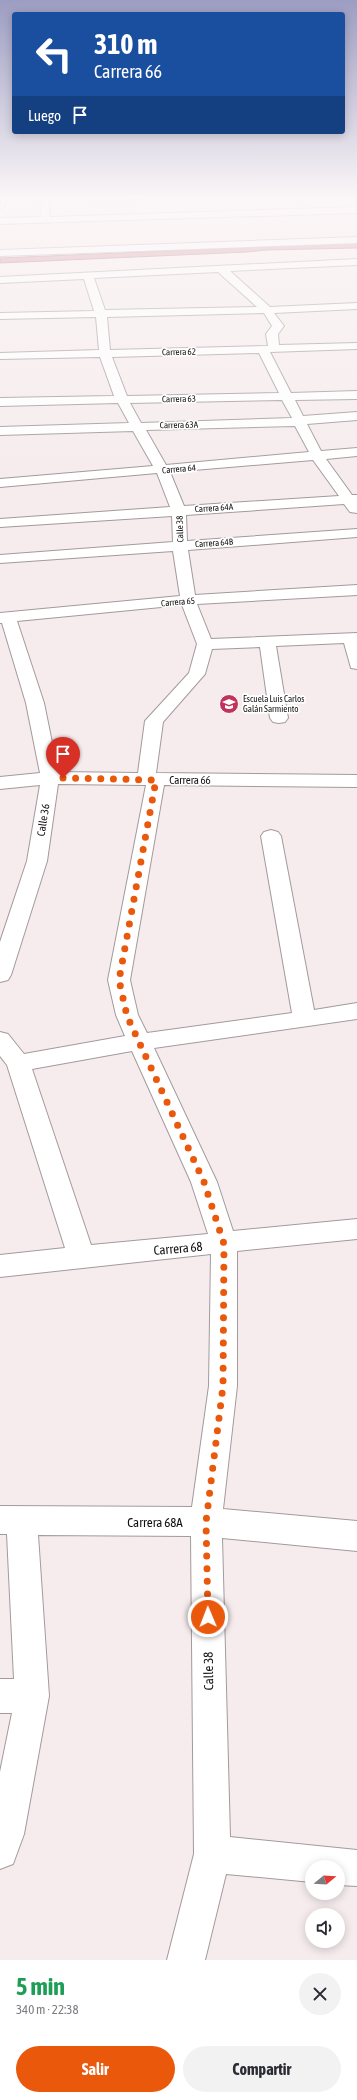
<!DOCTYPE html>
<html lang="es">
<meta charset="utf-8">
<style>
body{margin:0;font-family:"Asap Condensed",sans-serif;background:#f2f2f3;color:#2b2b33;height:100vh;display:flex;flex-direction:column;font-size:15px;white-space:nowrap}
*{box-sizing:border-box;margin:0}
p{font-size:13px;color:#7c7c81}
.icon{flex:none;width:22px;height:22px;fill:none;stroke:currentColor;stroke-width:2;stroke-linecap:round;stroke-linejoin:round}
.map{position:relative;height:1960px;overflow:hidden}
.drawer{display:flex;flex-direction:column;background:#fff;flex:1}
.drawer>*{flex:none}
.banner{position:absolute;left:12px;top:12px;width:333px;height:122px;border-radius:4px;box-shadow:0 2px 10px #0003;background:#1a4fa0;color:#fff;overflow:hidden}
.needle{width:26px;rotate:72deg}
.fabs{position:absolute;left:305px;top:1860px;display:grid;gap:8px}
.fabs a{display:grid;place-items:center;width:40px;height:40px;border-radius:50%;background:#fff;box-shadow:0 2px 10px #0003;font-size:20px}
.pin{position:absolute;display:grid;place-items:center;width:34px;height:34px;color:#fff;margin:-41px -17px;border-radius:50% 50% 50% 0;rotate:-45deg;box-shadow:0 0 4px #0007}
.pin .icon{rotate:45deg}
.me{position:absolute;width:44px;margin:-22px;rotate:359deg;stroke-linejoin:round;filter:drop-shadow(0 0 3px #0008)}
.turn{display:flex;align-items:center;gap:14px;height:84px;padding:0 16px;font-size:18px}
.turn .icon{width:52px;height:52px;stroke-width:2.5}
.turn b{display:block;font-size:28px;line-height:34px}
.then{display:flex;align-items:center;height:38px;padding:0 16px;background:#0003;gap:8px;font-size:15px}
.round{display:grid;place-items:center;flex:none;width:42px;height:42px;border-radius:21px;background:#f2f2f3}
.summary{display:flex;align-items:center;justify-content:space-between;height:68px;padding:0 16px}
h1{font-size:24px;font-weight:700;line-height:30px;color:#1e9e55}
.button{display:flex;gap:8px;margin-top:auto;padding:8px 16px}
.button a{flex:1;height:46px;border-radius:24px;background:#ea580c;color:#fff;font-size:16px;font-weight:700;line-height:46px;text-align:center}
.button a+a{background:#f2f2f3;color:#2b2b33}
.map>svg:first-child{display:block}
</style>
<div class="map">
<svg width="357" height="1960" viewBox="0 0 357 1960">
<rect width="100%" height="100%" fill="#f6eced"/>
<!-- water -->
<polygon fill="#ca7b88" stroke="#935b64" points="357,243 357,248 267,250 247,252 0,263 0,258"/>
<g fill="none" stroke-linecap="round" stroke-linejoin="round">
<defs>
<g id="minor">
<polygon points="2,196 10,196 3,208 0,209"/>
<polygon points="40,196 48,196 50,217 357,207 357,213 0,224 0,218 41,217"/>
<polygon points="90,196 146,196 142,199 93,201 89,198"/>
<polygon points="357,237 357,243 0,256 0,250"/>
<path d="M357 259V265L230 271 270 307 357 303V309L274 313 284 326 278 334 279 345 357 343V349L270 352 291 393 357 391V399L295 400 303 416 357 412V420L307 424 321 451 357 448V456L326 459 352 495H357V513L350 512 344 504 186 515 187 541 357 529V537L188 550 195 595 357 585V595L197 604 211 639 357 633V669L351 668 344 643 276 646 288 718 285 722 279 723 273 722 270 718 260 647 212 649 205 674 163 722 156 773 357 775V787L164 785 130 980 138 1015 147 1033 292 1013 261 836 264 832 271 830 278 832 281 836 314 1010 357 1003V1019L154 1048 217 1182 233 1231 357 1219V1239L237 1251V1386L223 1509 357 1521V1551L222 1538 230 1837 357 1850V1886L338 1885V1867H312V1882L226 1874 205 1960H167L194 1854 191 1536 38 1535 49 1696 24 1834 13 1864 0 1869V1772L12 1713H0V1679H14L7 1534H0V1506L192 1507 209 1386 211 1254 0 1277V1255L65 1248 7 1065 0 1056V1032L8 1034 24 1054 125 1036 116 1015 108 980 146 785 58 784 47 861 11 975 8 980 0 982V942L27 861 40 785 0 789V777L40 773 26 703 2 623H0V613L180 596 173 551 0 563V555L173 542 172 516 0 527V519L170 507 157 473 0 487V479L153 466 133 431 0 435V427L129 423 118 403 0 406V398L114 396 100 357 0 359V353L99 350 96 317 0 319V313L94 311 84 279 0 283V277ZM218 272 257 307 105 310 94 278ZM264 313 272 326 266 334 268 346 110 350 107 317ZM259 353 279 393 127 396 112 357ZM282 400 292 418 141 423 130 403ZM295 426 309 452 166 465 146 430ZM313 460 339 496 184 506 170 472ZM182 605 197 644 189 673 145 721 138 773 58 772 44 703 17 621ZM132 1051 191 1182 208 1234 91 1245 32 1069Z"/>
</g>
</defs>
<!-- minor casing -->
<use href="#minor" stroke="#a39a9b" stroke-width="2"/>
<!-- minor -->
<use href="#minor" fill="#fff" fill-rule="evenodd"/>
</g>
<!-- sky -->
<linearGradient id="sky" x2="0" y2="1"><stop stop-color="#9c9dc2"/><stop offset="0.42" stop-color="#fbf6f7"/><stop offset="1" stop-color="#fbf6f7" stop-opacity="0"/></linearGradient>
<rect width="357" height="470" fill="url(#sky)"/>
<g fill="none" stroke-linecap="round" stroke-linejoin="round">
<!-- route -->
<polyline stroke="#ea580c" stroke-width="7" stroke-dasharray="0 12.6" points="63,778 156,780 119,980 127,1016 204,1182 224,1244 223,1386 206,1522 208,1617"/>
</g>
<!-- icons -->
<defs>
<symbol id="school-disc" viewBox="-11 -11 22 22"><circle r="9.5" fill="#c2335b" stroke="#fff"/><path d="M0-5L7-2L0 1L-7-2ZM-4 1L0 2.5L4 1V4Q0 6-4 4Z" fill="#fff"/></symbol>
</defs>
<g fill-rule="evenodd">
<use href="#school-disc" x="218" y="693" width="22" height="22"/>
</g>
<g text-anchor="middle" stroke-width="3.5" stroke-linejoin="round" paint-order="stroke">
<!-- far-street labels -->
<g font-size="9" fill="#131010" stroke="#fff">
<text transform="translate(179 352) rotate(-1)" y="3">Carrera 62</text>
<text transform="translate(179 399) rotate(-1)" y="3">Carrera 63</text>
<text transform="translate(179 425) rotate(-1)" y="3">Carrera 63A</text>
<text transform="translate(179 469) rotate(-5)" y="3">Carrera 64</text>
<text transform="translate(214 508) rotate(-4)" y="3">Carrera 64A</text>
<text transform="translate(180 529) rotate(-92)" y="3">Calle 38</text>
<text transform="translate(214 543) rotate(-4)" y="3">Carrera 64B</text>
<text transform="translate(178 602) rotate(-5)" y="3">Carrera 65</text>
</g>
<!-- far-poi labels -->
<g font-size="9" fill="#131010" stroke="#fff" text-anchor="start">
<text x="243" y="702">Escuela Luis Carlos<tspan x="243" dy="10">Galán Sarmiento</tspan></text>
</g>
<!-- street labels -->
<g font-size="11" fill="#131010" stroke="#fff">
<text x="190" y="784">Carrera 66</text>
<text transform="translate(43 820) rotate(-81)" y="4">Calle 36</text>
</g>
<!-- near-street labels -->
<g font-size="13" fill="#131010" stroke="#fff">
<text transform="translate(178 1248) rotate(-5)" y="5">Carrera 68</text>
<text x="155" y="1527">Carrera 68A</text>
<text transform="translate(208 1671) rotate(-91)" y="5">Calle 38</text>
</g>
</g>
</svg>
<div class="fabs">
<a><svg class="needle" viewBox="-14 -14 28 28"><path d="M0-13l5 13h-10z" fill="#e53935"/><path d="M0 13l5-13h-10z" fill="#7c7c81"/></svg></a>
<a><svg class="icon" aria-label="sound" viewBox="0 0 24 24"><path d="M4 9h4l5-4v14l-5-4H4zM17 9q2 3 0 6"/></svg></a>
</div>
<div class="pin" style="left:63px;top:778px;background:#d93025"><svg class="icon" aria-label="arrive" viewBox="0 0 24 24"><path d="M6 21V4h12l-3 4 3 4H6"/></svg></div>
<svg class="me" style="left:208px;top:1617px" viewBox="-20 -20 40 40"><circle r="17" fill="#ea580c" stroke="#fff" stroke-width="3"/><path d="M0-11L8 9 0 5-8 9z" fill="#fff"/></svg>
<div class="banner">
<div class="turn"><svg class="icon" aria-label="left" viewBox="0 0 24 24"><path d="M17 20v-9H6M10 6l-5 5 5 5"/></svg><div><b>310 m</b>Carrera 66</div></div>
<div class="then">Luego<svg class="icon" aria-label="arrive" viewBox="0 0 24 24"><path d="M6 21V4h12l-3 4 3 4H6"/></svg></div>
</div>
</div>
<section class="drawer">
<div class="summary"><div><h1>5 min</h1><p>340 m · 22:38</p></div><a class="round"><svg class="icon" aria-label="close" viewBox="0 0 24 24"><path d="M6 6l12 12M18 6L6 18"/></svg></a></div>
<div class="button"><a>Salir</a><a>Compartir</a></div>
</section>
